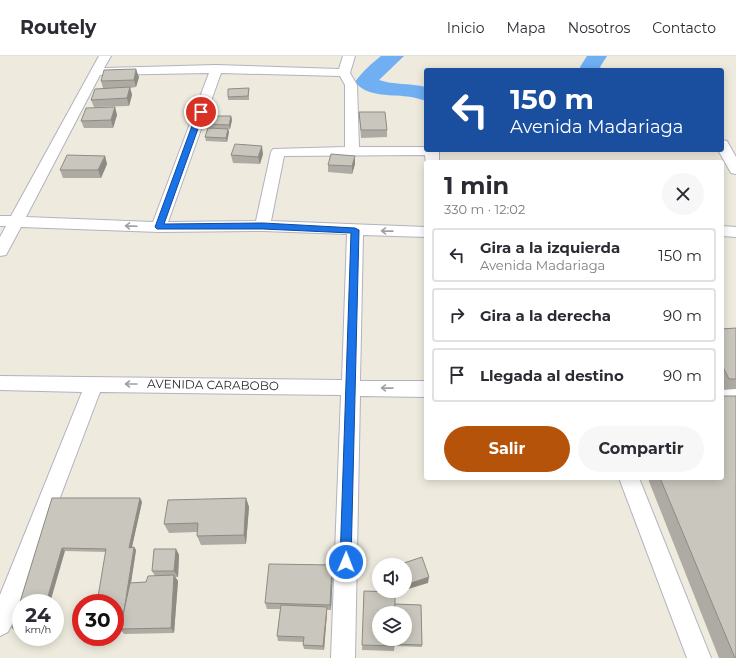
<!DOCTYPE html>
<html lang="es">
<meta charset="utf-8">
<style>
body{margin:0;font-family:Montserrat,sans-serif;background:#f7f7f7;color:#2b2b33;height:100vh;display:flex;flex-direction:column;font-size:15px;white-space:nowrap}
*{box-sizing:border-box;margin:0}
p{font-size:13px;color:#7c7c81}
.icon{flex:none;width:22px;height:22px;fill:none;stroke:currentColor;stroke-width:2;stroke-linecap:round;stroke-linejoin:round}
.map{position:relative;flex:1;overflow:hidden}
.side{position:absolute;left:424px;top:104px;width:300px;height:320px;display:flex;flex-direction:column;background:#fff;border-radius:4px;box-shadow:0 2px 10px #0003}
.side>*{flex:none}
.guide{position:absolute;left:424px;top:12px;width:300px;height:84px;border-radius:4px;box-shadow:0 2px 10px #0003;background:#1a4fa0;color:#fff;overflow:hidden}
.buttons{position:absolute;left:372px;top:502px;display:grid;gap:8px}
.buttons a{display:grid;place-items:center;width:40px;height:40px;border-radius:50%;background:#fff;box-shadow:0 2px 10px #0003;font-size:20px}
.speed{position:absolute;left:12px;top:538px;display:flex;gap:8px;font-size:20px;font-weight:700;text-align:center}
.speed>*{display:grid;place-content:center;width:52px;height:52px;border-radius:50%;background:#fff;box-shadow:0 2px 10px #0003;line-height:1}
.speed small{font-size:10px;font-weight:400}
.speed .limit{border:6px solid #d22;background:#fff;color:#111}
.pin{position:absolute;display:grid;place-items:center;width:34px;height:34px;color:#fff;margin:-17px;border:2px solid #fff;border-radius:50%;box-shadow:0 1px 4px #0007}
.me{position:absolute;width:44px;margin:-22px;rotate:1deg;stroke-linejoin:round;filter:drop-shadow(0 0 3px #0008)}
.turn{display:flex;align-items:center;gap:14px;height:84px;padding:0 20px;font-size:18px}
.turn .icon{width:52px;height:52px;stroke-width:2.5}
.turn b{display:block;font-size:28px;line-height:34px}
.round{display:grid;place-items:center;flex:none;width:42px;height:42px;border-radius:21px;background:#f7f7f7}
.overview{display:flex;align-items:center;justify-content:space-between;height:68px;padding:0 20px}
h1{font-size:24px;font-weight:700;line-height:30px}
.primary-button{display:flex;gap:8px;margin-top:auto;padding:8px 20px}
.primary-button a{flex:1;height:46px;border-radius:24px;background:#b45309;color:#fff;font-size:16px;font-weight:700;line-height:46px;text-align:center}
.primary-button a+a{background:#f7f7f7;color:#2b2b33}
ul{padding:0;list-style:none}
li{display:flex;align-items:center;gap:12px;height:54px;margin:0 8px 6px;padding:0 12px;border:2px solid #e1e1e2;border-radius:4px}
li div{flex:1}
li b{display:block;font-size:15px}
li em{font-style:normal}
header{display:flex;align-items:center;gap:24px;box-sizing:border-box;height:56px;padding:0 20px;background:#fff;border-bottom:1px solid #e1e1e2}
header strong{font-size:19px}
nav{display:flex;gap:22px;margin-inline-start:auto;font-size:14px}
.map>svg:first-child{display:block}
</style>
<header>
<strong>Routely</strong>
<nav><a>Inicio</a><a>Mapa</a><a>Nosotros</a><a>Contacto</a></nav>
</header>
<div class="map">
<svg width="736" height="602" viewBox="0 0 736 602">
<rect width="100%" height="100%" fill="#eeebde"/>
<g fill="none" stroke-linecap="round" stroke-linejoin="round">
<!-- river -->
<g fill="#6faff2" fill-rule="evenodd">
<path d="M381 0H404L379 24C393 29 410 27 426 31V45C421 43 416 42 411 41 394 38 367 42 355 26 363 15 371 8 381 0Z"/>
<polygon points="587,0 607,0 600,11 603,14 581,14 580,11"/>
</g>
<defs>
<g id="minor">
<path d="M99 0H111L104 12 216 9 339 13 343 0H355L350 17 357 29 359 91H426V94L439 95V106H426V107L425 99 284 100 271 165 426 171V181L363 179 360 325H426V341L360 340 355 602H331L341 339 100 336 12 568 8 576 0 580V539L82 336 0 334V320L342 324 347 178 263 175 159 176 21 171 6 199 0 200V181L6 170H0V160H11ZM209 17 153 166 26 161 100 19ZM221 17 340 20 345 29V91L273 93 271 96 256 165 168 166Z"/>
<polygon points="722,84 727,85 736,101 736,118 731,117 718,94 722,94"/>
<polygon points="722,170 736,171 736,181 722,180"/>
<rect x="722" y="329" width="14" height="16"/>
<polygon points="619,422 639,422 711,602 687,602"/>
</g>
</defs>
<!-- minor casing -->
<use href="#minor" stroke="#b2b2c0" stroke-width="2"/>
<!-- minor -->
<use href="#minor" fill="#fff" fill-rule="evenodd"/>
</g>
<!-- wall -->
<g fill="#adaba3">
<polygon points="139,21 136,31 130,32 132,39 129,50 94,51 91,44 103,32 101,25"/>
<polygon points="249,32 249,44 228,44 228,41"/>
<polygon points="115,51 117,59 113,72 84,72 81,65"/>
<polygon points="359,56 387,74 387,81 361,82"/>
<polygon points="231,60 232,64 230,73 210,72 209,68"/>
<polygon points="228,73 229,76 227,86 206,85 205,81"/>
<polygon points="263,98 260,108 233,107 231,99"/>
<polygon points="105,100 107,108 101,122 63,122 60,114"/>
<polygon points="355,100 355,108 352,118 328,116 328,109"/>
<polygon points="736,272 736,333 722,334 722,273"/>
<polygon points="648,422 722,422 736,602 719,602 650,428"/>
<polygon points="52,442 140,442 142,446 132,491 134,491 136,494 131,527 146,526 155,520 152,515 176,493 179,499 178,521 175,521 178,525 174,577 124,578 120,573 123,558 115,559 115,547 106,496 65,495 21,547 21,575 15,575 12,572"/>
<polygon points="246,442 249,451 246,488 201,489 197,480 197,476 169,477 164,468"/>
<polygon points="332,509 333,515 331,554 327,554 327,557 324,594 304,593 303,589 303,586 278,585 277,580 280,553 267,553 265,547"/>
<polygon points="364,535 395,536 395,548 421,549 422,589 422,591 395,590 395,583 405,583 405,557 379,557 379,583 395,583 394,595 362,594"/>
</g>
<!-- shaded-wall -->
<g fill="#8d8b84">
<polygon points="136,13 139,21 136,31 134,24"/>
<polygon points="130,31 132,39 129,50 127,42"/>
<polygon points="115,51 117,59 113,72 111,64"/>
<polygon points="231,60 232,64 230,73 229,69"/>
<polygon points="228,73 229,76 227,86 226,82"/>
<polygon points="262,90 263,98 260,108 258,101"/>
<polygon points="105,100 107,108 101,122 98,114"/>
<polygon points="355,100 355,108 352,118 352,110"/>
<polygon points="140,442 142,446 131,495 129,492"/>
<polygon points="246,442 249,451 246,488 244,479"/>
<polygon points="134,491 136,494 126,558 124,555"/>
<polygon points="62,492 65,495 50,547 46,547"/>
<polygon points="176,493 179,499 178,521 174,515"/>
<polygon points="332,509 333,515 331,554 330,549"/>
<polygon points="174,519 178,525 174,577 171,572"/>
<polygon points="429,521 428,527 405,534 405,529"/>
<polygon points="327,551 327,557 324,594 323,590"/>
</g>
<!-- building -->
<g fill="#c9c7bd" stroke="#8d8b84">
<polygon points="136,13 134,24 101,25 104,14"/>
<polygon points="130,31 127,42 91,44 95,33"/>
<polygon points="249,32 248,40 228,41 228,33"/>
<polygon points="115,51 111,64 81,65 86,52"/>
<polygon points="359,56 385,56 387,74 361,74"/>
<polygon points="212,60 231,60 229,69 209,68"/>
<polygon points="208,72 228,73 226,82 205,81"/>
<polygon points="235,88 262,90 258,101 231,99"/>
<polygon points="331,98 355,100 352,110 328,109"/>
<polygon points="67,99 105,100 98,114 60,114"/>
<polygon points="736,272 736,323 729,323 722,309 722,273"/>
<polygon points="722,340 736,340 736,602 735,602 660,422 722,422"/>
<polygon points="52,442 140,442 129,492 134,491 124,555 115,556 115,547 97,547 106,493 62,492 46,547 21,547 21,572 12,572"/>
<polygon points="246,442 244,479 197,480 198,467 164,468 168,444"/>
<polygon points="154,493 176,493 174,515 152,515"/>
<polygon points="422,501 429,521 405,529 405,509 398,509"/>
<polygon points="269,508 332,509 330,549 265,547"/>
<polygon points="174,519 171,572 120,573 130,527 146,526 148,520"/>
<polygon points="364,535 395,536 395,557 379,557 379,583 395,583 395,590 362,589"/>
<polygon points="395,548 421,549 422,589 395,588 395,583 405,583 405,557 395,557"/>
<polygon points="281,549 327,551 323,590 303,589 304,581 277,580"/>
</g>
<!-- one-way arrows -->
<defs><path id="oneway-shaft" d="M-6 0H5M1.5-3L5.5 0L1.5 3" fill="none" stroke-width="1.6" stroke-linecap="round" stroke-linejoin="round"/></defs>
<g stroke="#a0a0a0">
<use href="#oneway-shaft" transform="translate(131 170) rotate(-178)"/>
<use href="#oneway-shaft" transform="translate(387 175) rotate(-179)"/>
<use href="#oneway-shaft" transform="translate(131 328) rotate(-180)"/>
<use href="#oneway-shaft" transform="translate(387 332) rotate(-179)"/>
</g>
<!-- route -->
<polygon fill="#1a73e8" stroke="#114b97" points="201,54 204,56 164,168 263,167 355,172 359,174 351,506 350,510 346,512 341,510 340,506 351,177 263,173 157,173 155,171 197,56"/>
<g text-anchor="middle" stroke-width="3" stroke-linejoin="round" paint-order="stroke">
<!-- street labels -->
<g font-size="12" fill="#2c2c2c" stroke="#fff">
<text transform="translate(213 329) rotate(1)" y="4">AVENIDA CARABOBO</text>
</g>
</g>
</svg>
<div class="buttons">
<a><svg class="icon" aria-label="sound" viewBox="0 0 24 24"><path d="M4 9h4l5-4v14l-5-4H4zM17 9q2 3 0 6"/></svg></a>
<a><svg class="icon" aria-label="layers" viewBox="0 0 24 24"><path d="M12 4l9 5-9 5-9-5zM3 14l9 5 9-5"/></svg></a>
</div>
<div class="speed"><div>24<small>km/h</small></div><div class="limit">30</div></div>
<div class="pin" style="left:201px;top:56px;background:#d93025"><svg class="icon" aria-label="arrive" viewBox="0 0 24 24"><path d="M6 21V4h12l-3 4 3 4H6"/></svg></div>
<svg class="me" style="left:346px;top:506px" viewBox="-20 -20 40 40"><circle r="17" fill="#1a73e8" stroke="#fff" stroke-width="3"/><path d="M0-11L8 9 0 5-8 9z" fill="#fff"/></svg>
<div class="guide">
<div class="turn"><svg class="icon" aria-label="left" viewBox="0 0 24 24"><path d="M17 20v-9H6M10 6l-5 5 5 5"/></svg><div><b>150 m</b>Avenida Madariaga</div></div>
</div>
<section class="side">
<div class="overview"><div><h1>1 min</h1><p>330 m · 12:02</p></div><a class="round"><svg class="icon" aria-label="close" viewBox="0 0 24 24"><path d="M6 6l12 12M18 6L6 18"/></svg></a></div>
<ul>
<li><svg class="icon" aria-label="left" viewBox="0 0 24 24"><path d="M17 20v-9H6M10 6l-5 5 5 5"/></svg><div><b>Gira a la izquierda</b><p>Avenida Madariaga</p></div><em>150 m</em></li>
<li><svg class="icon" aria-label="right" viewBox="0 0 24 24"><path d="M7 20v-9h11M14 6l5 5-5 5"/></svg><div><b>Gira a la derecha</b></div><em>90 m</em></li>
<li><svg class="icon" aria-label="arrive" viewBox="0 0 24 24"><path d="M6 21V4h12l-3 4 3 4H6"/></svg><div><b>Llegada al destino</b></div><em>90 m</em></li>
</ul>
<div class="primary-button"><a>Salir</a><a>Compartir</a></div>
</section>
</div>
